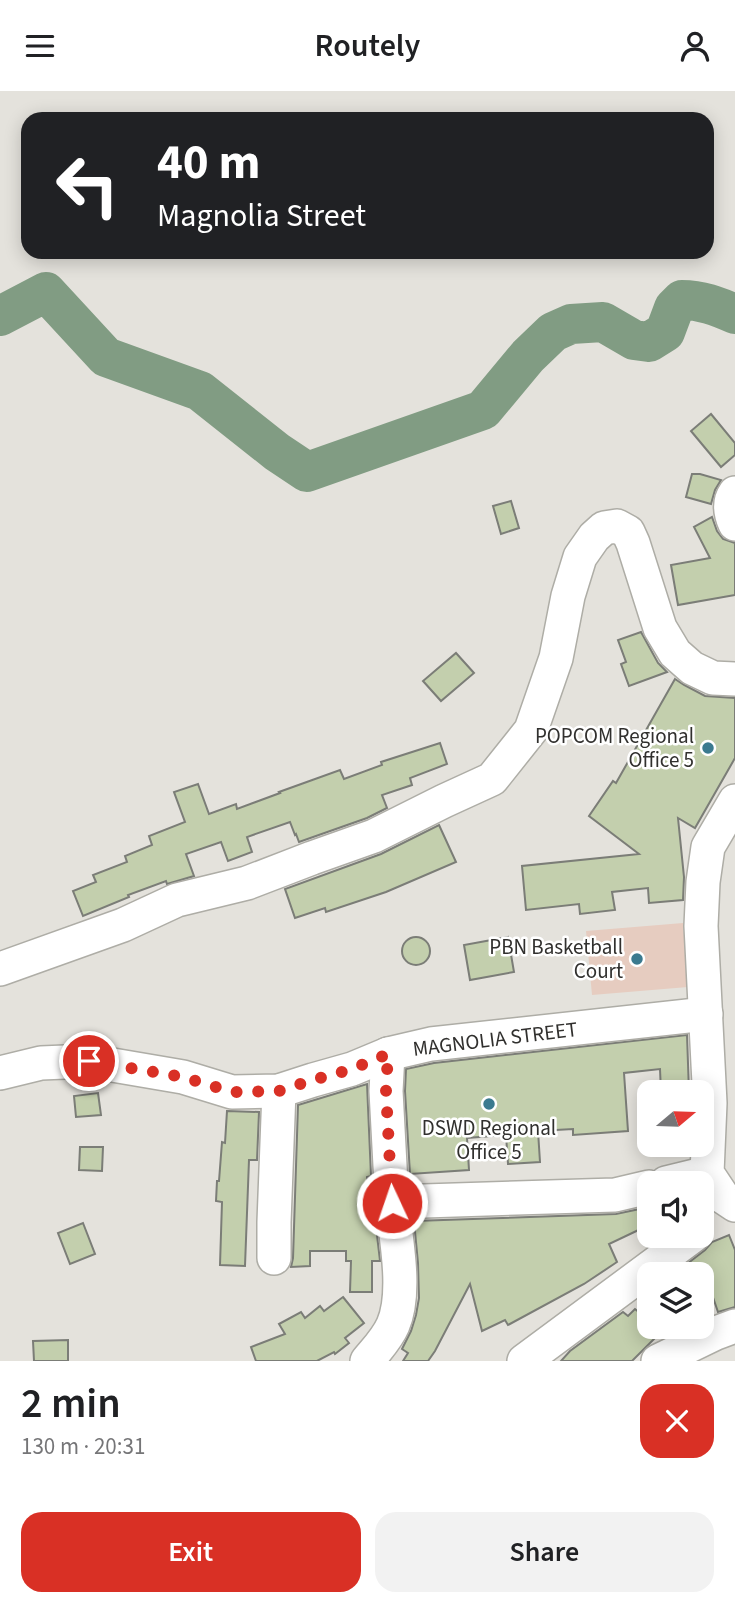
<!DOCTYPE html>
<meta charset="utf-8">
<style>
body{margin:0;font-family:"Source Sans 3",sans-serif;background:#f2f2f2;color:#202124;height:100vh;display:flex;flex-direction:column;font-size:26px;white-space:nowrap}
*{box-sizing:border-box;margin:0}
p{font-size:23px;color:#757577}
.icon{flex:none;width:38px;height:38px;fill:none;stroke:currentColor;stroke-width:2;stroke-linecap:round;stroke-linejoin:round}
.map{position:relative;height:1270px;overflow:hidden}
.drawer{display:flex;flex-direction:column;background:#fff;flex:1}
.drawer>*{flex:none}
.guide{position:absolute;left:21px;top:21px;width:693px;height:147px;border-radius:21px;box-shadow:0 4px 18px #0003;background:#202124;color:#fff;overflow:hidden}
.needle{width:46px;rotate:71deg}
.controls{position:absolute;left:637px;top:989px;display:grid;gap:14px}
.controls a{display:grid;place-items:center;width:77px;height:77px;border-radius:14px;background:#fff;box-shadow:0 4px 18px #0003;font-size:35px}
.pin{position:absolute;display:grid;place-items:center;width:60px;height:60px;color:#fff;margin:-30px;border:4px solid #fff;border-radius:50%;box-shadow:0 2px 7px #0007}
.me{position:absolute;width:77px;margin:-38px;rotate:357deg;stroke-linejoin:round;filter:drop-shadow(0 0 5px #0008)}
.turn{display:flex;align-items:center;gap:24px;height:147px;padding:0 21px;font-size:32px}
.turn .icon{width:91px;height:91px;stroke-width:2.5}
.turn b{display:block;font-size:49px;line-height:60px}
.round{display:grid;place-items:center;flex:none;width:74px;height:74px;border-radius:21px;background:#f2f2f2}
.headline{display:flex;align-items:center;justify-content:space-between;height:119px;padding:0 21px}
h1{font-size:42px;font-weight:600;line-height:52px}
.primary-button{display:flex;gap:14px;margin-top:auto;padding:14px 21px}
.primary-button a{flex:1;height:80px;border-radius:21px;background:#d93025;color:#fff;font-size:28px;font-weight:600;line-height:80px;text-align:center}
.primary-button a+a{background:#f2f2f2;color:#202124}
header{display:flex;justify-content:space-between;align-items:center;height:91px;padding:0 21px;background:#fff;font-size:32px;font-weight:600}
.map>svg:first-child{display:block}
</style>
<header><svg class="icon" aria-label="menu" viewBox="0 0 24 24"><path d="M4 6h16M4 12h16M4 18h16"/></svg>Routely<svg class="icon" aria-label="person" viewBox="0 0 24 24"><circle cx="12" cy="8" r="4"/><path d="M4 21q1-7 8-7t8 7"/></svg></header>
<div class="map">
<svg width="735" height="1270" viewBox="0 0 735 1270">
<rect width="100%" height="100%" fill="#e4e2dc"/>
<!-- green -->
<polygon fill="#e6ccc0" points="683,832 688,896 592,904 586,840"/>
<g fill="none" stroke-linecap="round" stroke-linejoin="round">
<!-- river -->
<path stroke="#819c83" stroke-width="40" d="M0 225 46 201 106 266 200 300 277 361 307 381 483 319 528 265 553 241 571 233 603 231 634 249 649 251 665 241 674 217 682 209C701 209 717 215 735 223"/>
</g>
<!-- building -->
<g fill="#c3cfad" stroke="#7b7d77" stroke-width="2">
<polygon points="711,323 735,352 735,364 721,376 691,340"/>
<polygon points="692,383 700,383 721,389 715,399 711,413 686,406"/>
<polygon points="511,410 519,437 501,443 493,415"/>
<polygon points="712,426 717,440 723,448 735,452 735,504 678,514 671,474 710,467 694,436"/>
<polygon points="641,541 658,572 667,581 629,595 621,573 626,571 618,549"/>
<polygon points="456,562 474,582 441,610 423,590"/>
<polygon points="675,588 684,594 705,605 735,607 735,667 695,737 678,727 684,786 683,809 649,812 648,797 612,801 615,819 580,823 579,813 526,819 522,775 639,763 589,725 613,690 616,692"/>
<polygon points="440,652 447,673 410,687 412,694 382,704 387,717 367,727 299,751 296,743 295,744 290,731 247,746 252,761 228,770 221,751 186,763 194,785 167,793 166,790 128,804 129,806 83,825 73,800 96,791 93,784 127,771 125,765 152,754 149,745 185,731 174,701 198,693 209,723 236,713 237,718 280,702 279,701 340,679 344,688 382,674 381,671"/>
<polygon points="439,734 456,771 386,801 326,821 325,817 295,827 285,798 381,763"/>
<polygon points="508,846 514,881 470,889 464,854"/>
<circle cx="416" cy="860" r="14"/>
<polygon points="687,944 689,1001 661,1001 660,978 624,982 628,1040 573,1044 573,1038 538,1040 540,1071 508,1073 506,1044 467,1047 469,1079 410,1083 405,1000 406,978 434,972"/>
<polygon points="367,993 371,1085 367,1086 367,1110 373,1110 380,1170 372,1170 372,1201 350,1201 351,1170 346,1170 346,1160 310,1160 310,1175 291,1176 293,1167 298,1014"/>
<polygon points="98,1002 101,1024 76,1026 74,1005"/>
<polygon points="227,1020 259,1021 257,1069 249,1069 245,1175 220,1174 222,1111 216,1110 217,1090 219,1090 222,1051 225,1052"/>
<polygon points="80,1056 103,1056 102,1080 79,1079"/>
<polygon points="649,1116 649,1134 609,1153 617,1171 584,1193 508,1234 505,1229 482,1240 470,1193 435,1260 428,1270 403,1270 408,1262 402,1258 411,1240 416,1224 419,1207 418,1172 414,1130 616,1123"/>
<polygon points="83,1132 95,1163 70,1173 58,1142"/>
<polygon points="729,1144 735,1159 735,1216 718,1221 705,1183 674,1183 705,1159 712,1151"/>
<polygon points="343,1206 364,1232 345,1247 349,1252 335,1263 334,1261 317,1270 256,1270 251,1256 285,1243 279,1233 301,1221 305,1227 320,1215 324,1220"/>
<polygon points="649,1210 649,1236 666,1236 632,1270 561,1270 570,1260 623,1221 628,1225 635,1218 640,1222"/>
<polygon points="68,1249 68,1270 34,1270 33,1250"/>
</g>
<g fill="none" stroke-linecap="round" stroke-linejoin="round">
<defs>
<g id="minor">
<path d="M735 402C728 412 730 422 735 433"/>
<polyline points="0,878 123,834 177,809 247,792 312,767 374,745 444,710 492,688 531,639 556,567 568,505 580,466 594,446 604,437 617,435 628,441 633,452 660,537 675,562 692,577 713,587 735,588"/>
<polyline points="388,963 386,1000 392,1112 424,1110 615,1104 649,1096"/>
<polyline points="0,982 41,972 89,970 183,986 232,1001 279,1000 313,989 352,978 388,963 431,953 706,923"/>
<polyline points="666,1092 707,1082"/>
<polyline points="735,1114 723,1106 707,1082 710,1012 701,835 703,791 708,756 735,710"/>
<polyline points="274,1167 274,1131 279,1000"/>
<path d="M367 1270C376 1259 387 1248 393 1234 407 1202 396 1147 392 1112"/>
<polyline points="524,1270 694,1144"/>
<polyline points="658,1270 716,1242 735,1235"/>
</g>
</defs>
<!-- minor casing -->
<use href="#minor" stroke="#aeada6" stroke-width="36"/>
<!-- minor -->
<use href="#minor" stroke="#fff" stroke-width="33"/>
</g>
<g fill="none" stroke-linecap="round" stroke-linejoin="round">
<!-- route -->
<polyline stroke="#d93025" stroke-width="12" stroke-dasharray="0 21.6" points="89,970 183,986 232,1001 279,1000 313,989 352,978 388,963 386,1000 392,1112"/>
</g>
<!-- markers -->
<g fill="#3b7a8f" stroke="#fff" stroke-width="2.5">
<circle cx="708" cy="657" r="7"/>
<circle cx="637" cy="868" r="7"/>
<circle cx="489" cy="1013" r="7"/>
</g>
<g text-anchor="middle" stroke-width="5" stroke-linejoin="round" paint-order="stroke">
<!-- poi labels -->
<g font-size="21" fill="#31302e" stroke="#fff" text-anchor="end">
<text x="694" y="652">POPCOM Regional<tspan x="694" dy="24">Office 5</tspan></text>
<text x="623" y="863">PBN Basketball<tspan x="623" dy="24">Court</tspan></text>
<text x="489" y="1044" text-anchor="middle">DSWD Regional<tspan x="489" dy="24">Office 5</tspan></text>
</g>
<!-- street labels -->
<g font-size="21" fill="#31302e" stroke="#fff">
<text transform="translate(495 948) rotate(-7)" y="7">MAGNOLIA STREET</text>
</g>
</g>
</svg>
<div class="controls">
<a><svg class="needle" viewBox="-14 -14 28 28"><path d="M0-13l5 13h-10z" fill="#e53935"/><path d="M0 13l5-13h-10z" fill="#757577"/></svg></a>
<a><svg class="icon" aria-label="sound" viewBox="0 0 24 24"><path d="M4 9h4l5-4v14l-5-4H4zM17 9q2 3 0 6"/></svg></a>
<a><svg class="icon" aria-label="layers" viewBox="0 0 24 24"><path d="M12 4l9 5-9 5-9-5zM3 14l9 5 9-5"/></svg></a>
</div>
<div class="pin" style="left:89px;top:970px;background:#d93025"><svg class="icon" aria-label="arrive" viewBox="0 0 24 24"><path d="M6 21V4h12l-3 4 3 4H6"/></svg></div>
<svg class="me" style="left:392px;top:1112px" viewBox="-20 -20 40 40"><circle r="17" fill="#d93025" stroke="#fff" stroke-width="3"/><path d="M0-11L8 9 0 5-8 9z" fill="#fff"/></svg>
<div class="guide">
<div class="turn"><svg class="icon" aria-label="left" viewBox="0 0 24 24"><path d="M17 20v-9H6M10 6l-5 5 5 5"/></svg><div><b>40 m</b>Magnolia Street</div></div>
</div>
</div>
<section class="drawer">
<div class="headline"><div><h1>2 min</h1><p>130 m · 20:31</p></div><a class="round" style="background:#d93025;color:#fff"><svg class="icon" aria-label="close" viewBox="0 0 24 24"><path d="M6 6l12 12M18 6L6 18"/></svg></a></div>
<div class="primary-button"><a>Exit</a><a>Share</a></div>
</section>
